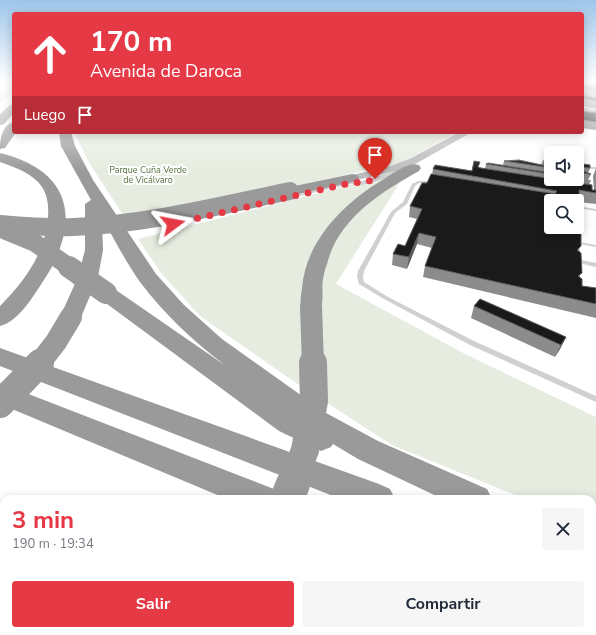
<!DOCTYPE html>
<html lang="es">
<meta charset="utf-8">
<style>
body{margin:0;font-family:"Nunito Sans",sans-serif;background:#f6f6f7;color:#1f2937;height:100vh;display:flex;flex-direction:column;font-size:15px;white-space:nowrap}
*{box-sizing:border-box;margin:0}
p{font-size:13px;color:#747a83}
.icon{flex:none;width:22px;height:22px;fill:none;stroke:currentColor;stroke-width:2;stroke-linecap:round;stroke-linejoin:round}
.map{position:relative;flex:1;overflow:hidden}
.side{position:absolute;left:0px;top:495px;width:596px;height:140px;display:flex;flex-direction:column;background:#fff;border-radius:12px 12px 0 0;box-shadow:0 2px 10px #0003}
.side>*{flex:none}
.guide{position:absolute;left:12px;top:12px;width:572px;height:122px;border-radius:4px;box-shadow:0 2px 10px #0003;background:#e63946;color:#fff;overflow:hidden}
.fabs{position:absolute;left:544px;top:146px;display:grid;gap:8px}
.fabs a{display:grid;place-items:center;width:40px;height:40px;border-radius:4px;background:#fff;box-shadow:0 2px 10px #0003;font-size:20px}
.pin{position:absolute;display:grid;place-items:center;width:34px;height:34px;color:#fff;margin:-41px -17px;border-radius:50% 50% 50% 0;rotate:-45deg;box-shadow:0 0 4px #0007}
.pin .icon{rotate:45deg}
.me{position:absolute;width:44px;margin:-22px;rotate:77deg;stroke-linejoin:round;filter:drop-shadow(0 0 3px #0008)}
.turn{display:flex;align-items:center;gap:14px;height:84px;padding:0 12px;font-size:18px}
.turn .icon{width:52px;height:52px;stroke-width:2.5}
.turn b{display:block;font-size:28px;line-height:34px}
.then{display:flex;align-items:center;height:38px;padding:0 12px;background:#0003;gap:8px;font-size:15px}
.round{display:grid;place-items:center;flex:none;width:42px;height:42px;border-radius:4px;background:#f6f6f7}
.overview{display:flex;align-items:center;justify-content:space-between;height:68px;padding:0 12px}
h1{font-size:24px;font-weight:700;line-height:30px;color:#e63946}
.primary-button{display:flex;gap:8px;margin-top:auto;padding:8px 12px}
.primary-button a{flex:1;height:46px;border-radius:4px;background:#e63946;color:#fff;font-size:16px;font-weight:700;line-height:46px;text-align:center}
.primary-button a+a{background:#f6f6f7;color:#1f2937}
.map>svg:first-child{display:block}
</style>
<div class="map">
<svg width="596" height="635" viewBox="0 0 596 635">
<rect width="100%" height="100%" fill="#fff"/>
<!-- green -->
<g fill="#e6ecdf">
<polygon points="0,82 14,82 14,93 0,102"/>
<polygon points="74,132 458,132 400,163 150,218 127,221 90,164"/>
<polygon points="405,171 397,187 336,284 465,354 596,417 596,527 592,526 592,499 525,499 392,445 296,383 200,316 162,274 138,239"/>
</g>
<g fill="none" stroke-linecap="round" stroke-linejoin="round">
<!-- service -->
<g fill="#d0d0d0" fill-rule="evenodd">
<rect x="577" y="167" width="19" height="2"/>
<polygon points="354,181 355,181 355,183 291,198 289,197"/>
<polygon points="418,181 434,181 436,182 434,183 419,183 415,186 407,204 395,213 364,271 363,277 364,282 388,297 474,341 596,396 596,402 470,345 384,299 359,284 357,277 358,271 391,212 403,202 412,184"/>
<polygon points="577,206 596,209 596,211 577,208"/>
<polygon points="170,223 172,223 172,225 150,228 148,227 150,226"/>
<polygon points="574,241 596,245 596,247 574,243"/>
<polygon points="576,259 596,263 596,267 574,262 573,261 574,260"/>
</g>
<!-- minor -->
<polygon fill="#d0d0d0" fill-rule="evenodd" points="406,168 409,168 409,172 362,185 350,184 348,178 352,176 355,176 357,180 362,181"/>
<!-- secondary -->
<polygon fill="#bdbdbd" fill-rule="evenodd" points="460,132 472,132 417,163 397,171 352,181 346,178 348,176 390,166 409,159"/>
<!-- primary -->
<polygon fill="#ababab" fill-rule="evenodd" points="582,107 596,110 596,116 582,113"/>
<!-- motorway -->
<g fill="#9a9a9a" fill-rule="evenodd">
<polygon points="14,104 14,113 4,124 0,125 0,114 10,105"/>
<path d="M14 122V132H16L5 148 0 149C0 139 2 125 14 122Z"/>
<path d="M59 132H71L75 146 93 180 156 274 184 305 222 339 326 413 378 441 487 489 492 499H443L358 459 333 444 331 447 321 451 279 431 99 298 96 293 99 288 106 287 113 288 226 366C194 342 164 314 140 282 126 262 114 239 102 218L103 250 98 277 79 322 71 324 63 322 60 317 78 277 85 250V204L91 200 61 146Z"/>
<path d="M0 153C58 167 82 205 54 262 51 270 45 278 40 286 31 300 17 322 0 326V306C25 281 46 252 48 216 49 204 47 191 38 182 27 171 14 167 0 162Z"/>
<path d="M414 164 419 165 421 168 419 171C381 192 338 219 327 264 325 269 324 274 323 279 321 290 325 302 319 312L311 314 303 312C299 305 301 296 302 288 306 240 345 202 384 179 393 173 403 166 414 164Z"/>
<polygon points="352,174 357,175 359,178 357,181 290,196 285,194 282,191 285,188"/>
<polygon points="0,348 379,484 390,489 395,499 341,499 0,366"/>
<polygon points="0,383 274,489 279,499 227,499 0,404"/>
<polygon points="592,531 596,533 596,598 592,596"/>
<polygon points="0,601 4,601 4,631 18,631 17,633 0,635"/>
<polygon points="592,613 596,615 596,635 572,635 570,631 592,631"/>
<polygon points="179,631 219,631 217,635 178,635"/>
<polygon points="487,631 537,631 538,635 489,635"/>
</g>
<!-- motorway-bridge-far4 -->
<polyline stroke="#9a9a9a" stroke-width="14" points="286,192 290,191"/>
<!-- motorway-bridge-far3 -->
<g stroke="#9a9a9a" stroke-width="18">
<path d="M0 224C24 226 49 228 73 227 147 224 218 206 290 191"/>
<polyline points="6,231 35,243 71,268"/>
</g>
<!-- motorway-bridge-far2 -->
<g stroke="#9a9a9a" stroke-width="22">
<polyline points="69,267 106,293"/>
<polyline points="311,307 313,364"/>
<polyline points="39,364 56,342 71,317"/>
</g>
<!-- motorway-bridge-far1 -->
<g stroke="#9a9a9a" stroke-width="28">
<polyline points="0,404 40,363"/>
<polyline points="292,485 305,450 314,401 313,363"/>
</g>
<!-- motorway-bridge -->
<polyline stroke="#9a9a9a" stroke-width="34" points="287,499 293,484"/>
</g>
<!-- wall -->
<g fill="#8c8c8c">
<polygon points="582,82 590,82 584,85 585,85 596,82 596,109 582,106"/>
<polygon points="582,111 596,113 596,130 582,128"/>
<polygon points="543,160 551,161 551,179 577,179 577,163 590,168 588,173 591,174 588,180 591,180 589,185 592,190 594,190 593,176 596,168 596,204 579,202 580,229 579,233 580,278 582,286 596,288 596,318 423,277 425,266 432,248 417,244 407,269 392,265 393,254 405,246 417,219 409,217 410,206 427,183 432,175 433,169 472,171 478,167 481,168 485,169 486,164 503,165 504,161 541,165"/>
<polygon points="474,306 566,337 560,349 555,357 471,318"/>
</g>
<!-- shaded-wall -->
<g fill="#5f5f5f">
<polygon points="583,82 590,82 582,86"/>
<polygon points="419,233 417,244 407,269 409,257"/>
<polygon points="566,337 560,349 555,357 561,345"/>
</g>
<!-- building -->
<g fill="#1a1a1a" stroke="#5f5f5f" fill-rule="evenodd">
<polygon points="582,82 583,82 583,84 585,85 592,82 596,82 596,91 585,89 583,90 583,95 596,98 596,101 582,98"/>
<polygon points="582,111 596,113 596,122 582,120"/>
<polygon points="519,160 551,167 551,168 504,161"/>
<path d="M474 161 480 162 478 167 481 168 592 185V190H596V193L579 190 580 229H578L577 232 581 234V246L577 250 581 253 582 273 578 276 582 279V286L596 288V304L425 266 436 237 419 233 409 257 393 254 398 244 405 246 422 209 410 206 422 183H427L431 174 555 194 557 191 433 169 435 165 472 171ZM551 201H577V227H551Z"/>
<polygon points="488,163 551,173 551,174 486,164"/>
<polygon points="577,163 590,165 590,168 581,167 577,169 591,174 577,172"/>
<polygon points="480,299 566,337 561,345 474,306"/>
</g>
<!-- sky -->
<linearGradient id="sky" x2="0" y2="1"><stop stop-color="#9ec6ea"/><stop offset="0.48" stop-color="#fff"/><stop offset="1" stop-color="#fff" stop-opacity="0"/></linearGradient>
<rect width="596" height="171" fill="url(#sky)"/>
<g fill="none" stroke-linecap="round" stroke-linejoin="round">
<!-- route -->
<polyline stroke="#e63946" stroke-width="7" stroke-dasharray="0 12.6" points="173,224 354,182 362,183 375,179"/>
</g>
<g text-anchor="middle" stroke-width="4" stroke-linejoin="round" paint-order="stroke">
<!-- far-park labels -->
<g font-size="9" fill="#56703f" stroke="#fff">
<text x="148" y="173">Parque Cuña Verde<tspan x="148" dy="10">de Vicálvaro</tspan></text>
</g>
</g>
</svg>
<div class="fabs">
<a><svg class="icon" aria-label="sound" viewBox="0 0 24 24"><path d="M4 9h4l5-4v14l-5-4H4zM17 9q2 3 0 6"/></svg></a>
<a><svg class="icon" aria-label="search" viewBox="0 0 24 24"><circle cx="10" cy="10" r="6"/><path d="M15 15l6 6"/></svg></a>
</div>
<div class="pin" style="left:375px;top:179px;background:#d93025"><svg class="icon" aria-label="arrive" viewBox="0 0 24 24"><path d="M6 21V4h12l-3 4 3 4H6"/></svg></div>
<svg class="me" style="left:173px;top:224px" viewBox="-20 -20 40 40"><path d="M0-17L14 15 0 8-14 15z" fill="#e63946" stroke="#fff" stroke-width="4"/></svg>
<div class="guide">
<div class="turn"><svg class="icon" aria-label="ahead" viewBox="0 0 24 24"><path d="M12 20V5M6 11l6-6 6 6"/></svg><div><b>170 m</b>Avenida de Daroca</div></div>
<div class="then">Luego<svg class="icon" aria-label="arrive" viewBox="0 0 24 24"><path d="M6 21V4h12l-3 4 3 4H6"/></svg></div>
</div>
<section class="side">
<div class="overview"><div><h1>3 min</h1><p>190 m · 19:34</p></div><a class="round"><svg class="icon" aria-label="close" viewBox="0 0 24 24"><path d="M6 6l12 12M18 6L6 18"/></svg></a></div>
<div class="primary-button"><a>Salir</a><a>Compartir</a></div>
</section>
</div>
